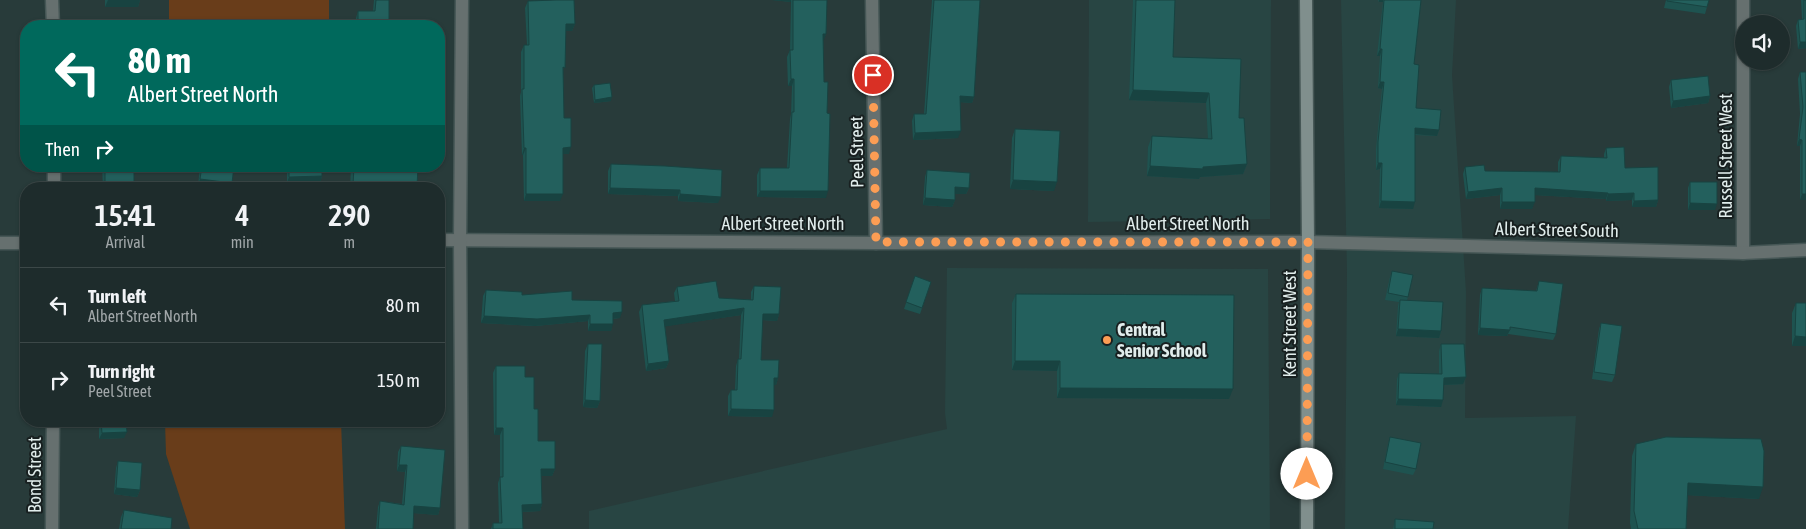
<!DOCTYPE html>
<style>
body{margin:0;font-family:"Asap Condensed",sans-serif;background:#263434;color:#f1f3f6;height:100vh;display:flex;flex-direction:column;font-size:19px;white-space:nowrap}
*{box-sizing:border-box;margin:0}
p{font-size:16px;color:#a1a7a9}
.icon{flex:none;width:28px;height:28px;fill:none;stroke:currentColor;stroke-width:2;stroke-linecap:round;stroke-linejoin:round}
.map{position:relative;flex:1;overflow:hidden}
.details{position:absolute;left:20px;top:182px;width:425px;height:245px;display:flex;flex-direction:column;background:#1e2c2c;border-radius:20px;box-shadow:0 1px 4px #0004,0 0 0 1px #3c4848}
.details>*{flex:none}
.guide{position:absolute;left:20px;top:20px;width:425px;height:152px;border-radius:20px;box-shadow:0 1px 4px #0004,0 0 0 1px #3c4848;background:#00695c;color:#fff;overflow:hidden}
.tools{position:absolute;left:1735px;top:15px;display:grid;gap:10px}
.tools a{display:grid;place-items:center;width:55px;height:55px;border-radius:50%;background:#1e2c2c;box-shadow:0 1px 4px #0004,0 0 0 1px #3c4848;font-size:25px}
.pin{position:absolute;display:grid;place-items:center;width:42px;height:42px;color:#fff;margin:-21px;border:2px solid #fff;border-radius:50%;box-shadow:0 1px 5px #0007}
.me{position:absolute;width:55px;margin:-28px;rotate:0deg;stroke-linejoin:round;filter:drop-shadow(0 0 4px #0008)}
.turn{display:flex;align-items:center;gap:18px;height:105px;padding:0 25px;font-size:22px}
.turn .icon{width:65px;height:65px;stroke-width:2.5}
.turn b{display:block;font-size:35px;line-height:42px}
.then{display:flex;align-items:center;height:48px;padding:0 25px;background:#0003;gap:10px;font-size:19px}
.eta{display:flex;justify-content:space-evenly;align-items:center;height:85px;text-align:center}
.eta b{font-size:30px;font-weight:600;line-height:35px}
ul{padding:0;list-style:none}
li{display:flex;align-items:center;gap:15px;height:75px;padding:0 25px;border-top:1px solid #3c4848}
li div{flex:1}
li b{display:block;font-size:19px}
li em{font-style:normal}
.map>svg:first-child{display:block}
</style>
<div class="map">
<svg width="1806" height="529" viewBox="0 0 1806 529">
<rect width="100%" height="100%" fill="#283b3a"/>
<!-- built -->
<g fill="#284543">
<polygon points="1089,0 1271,0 1270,219 1088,222"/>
<polygon points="1341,0 1456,0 1452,75 1466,292 1465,418 1576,416 1568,529 1345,529 1347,271"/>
<polygon points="947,268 1268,269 1270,529 589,529 589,511 947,429 945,413"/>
</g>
<!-- green -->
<g fill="#693d1a">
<rect x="169" y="0" width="160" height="26"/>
<polygon points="165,421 341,421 345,529 190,529 166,454"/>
</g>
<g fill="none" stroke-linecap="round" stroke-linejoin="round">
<defs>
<g id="street">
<polyline points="52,0 53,26"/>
<polyline points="872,0 876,243"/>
<polyline points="1743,0 1743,253"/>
<polyline points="54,166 54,189"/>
<polyline points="439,240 876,243 1308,242 1743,253 1806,250"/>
<polyline points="0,243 26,243"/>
<polyline points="52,529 53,421"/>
<polyline points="462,529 460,240 462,0"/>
</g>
<polyline id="secondary" points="1306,0 1308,242 1307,529"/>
</defs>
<!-- street casing -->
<use href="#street" stroke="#465756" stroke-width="15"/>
<!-- secondary casing -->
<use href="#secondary" stroke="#465756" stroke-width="15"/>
<!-- street -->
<use href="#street" stroke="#66706f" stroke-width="12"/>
<!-- secondary -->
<use href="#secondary" stroke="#808f8d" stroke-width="12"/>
</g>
<!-- wall -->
<g fill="#1e5350">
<polygon points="105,0 140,0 138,7 105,7"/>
<polygon points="374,0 389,0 389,26 356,26 356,18 358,11 373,11"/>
<polygon points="772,0 827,0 826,34 823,40 826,198 757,197 757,175 760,168 787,168 790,119 791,114 792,86 788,86 787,57 790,50 791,2"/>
<polygon points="932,0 982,0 980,0 974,97 972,103 960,102 958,138 913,140 912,121 914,114 924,114"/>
<polygon points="1133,0 1175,0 1173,57 1239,118 1247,164 1243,174 1200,177 1199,179 1147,176 1148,147 1152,136 1208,139 1206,103 1129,100"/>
<polygon points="1378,0 1421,0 1414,64 1416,108 1439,130 1437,136 1415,135 1413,209 1379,208 1380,169 1376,170 1376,149 1382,89 1378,88 1380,56 1377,56 1383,2 1379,2"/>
<polygon points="1666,0 1709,0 1705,14 1664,8"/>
<polygon points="1801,0 1806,0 1806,48 1798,49 1796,26 1798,20 1802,19"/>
<polygon points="528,1 575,24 572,31 566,31 563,74 564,118 569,154 563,154 560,201 524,201 523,155 522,155 520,96 521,92 521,52 524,45 527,45 525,8"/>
<polygon points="1800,72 1806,72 1806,200 1800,200 1800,146 1797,146 1800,114 1798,79"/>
<polygon points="1671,80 1710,96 1708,103 1671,108 1669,87"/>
<polygon points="594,85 611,101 594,103 592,88"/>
<polygon points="1015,129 1054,191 1010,189 1012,138"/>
<polygon points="1606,148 1625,168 1658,200 1656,207 1632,207 1632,200 1606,201 1606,199 1535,195 1532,209 1500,209 1500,195 1466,199 1463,174 1465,167 1485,171 1558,172 1558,162 1561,156 1604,158 1604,154"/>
<polygon points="611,164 718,203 678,201 678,196 608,194 608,171"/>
<polygon points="102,166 134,166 134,189 103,189"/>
<polygon points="200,166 234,166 232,183 230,189 222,189 198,186"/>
<polygon points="287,166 322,166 322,176 320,183 287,183"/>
<polygon points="351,166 418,166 417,187 416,189 350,189"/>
<polygon points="927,170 969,188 966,194 955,194 955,200 952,207 923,205 925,177"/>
<polygon points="1690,182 1715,210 1688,210 1688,188"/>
<polygon points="1392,271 1408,297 1407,300 1441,331 1439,338 1396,336 1398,306 1399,302 1385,300 1390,277"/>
<polygon points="915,276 931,282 920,314 904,309"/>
<polygon points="1539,281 1556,334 1553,340 1508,334 1507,336 1478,335 1480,295 1482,288 1536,291"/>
<polygon points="754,286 779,314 777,321 762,320 761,360 778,378 776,385 774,385 772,417 728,416 728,396 731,390 735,390 736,366 738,359 739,359 741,315 665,326 669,361 666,368 646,371 639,312 642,305 675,301 674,293 677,287 719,298 751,300 751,292"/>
<polygon points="486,290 522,295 572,300 620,318 613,319 611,331 588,331 588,321 535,326 481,323 483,296"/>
<polygon points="1016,294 1229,399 1057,398 1057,371 1012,370 1012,303"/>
<polygon points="1796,303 1806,303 1806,346 1792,346 1792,313"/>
<polygon points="1601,323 1615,375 1612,382 1592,379 1599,329"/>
<polygon points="588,344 600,401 597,408 583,407 585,351"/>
<polygon points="1441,344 1463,384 1444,385 1441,407 1396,405 1397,379 1399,373 1439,374 1439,351"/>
<polygon points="496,366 525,377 534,409 538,441 555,469 552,476 541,476 542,504 540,511 522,512 523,529 491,529 493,523 499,523 498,483 500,477 500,435 494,435 493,373"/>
<polygon points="99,421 126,421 124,438 99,439"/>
<polygon points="1390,437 1416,469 1413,475 1383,469 1388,444"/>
<polygon points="1636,444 1759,499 1688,495 1686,529 1631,529 1630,523 1632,456"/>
<polygon points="401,446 440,508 438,515 414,513 413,529 376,529 378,507 380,501 402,504 405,472 397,471 398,452"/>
<polygon points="118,461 140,490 137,497 114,494 116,468"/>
<polygon points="124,510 171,529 119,529 121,517"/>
<polygon points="1395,519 1433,529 1393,529"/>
</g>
<!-- shaded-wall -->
<g fill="#184341">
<polygon points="108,0 140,0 138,7 105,7"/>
<polygon points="772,0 791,0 791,2"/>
<rect x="1379" y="0" width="4" height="2"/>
<polygon points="566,24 575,24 572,31 563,31"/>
<polygon points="823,34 826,34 824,40 821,40"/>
<polygon points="1800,42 1806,42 1806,48 1798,49"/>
<polygon points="1380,49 1382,49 1380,56 1377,56"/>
<polygon points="791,79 794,79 792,86 788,86"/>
<polygon points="1380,82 1384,82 1382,89 1378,88"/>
<polygon points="1133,90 1209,93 1206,103 1129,100"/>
<polygon points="960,96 974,97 972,103 957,102"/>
<polygon points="1710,96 1708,103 1671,108 1673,101"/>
<polygon points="612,97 611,101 594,103 595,100"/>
<polygon points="1415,128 1439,130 1437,136 1413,134"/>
<polygon points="961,131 958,138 913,140 915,133"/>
<polygon points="1799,139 1802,140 1800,146 1797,146"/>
<polygon points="571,147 569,154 560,154 563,148"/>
<polygon points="524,148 526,148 523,155 522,155"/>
<polygon points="1378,163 1382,163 1380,169 1376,170"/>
<polygon points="1247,164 1243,174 1200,177 1199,179 1147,176 1150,166 1203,167"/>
<polygon points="322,176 320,183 287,183 289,177"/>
<polygon points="200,179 232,183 230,189 222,189 198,186"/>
<polygon points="1013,180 1057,182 1054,191 1010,189"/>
<polygon points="353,185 417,187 416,189 352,189"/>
<polygon points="955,187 969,188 966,194 953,194"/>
<polygon points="610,188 680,190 678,196 608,194"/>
<polygon points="1502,188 1500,195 1466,199 1468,192"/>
<polygon points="1535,188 1608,193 1606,199 1533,195"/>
<polygon points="760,191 828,191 826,198 757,197"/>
<polygon points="1634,193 1632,200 1606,201 1608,194"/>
<polygon points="526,194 563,194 560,201 524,201"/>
<polygon points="680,194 721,197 718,203 678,201"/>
<polygon points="1802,194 1806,194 1806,200 1800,200"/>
<polygon points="925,198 955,200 952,207 923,205"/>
<polygon points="1658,200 1656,207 1632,207 1634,201"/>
<polygon points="1381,201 1415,202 1413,209 1379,208"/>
<polygon points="1502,202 1535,202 1532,209 1500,209"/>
<polygon points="1690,203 1717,204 1715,210 1688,210"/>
<polygon points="744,308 741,315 662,327 664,320"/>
<polygon points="622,312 620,318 611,319 613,313"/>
<polygon points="763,314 779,314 777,321 760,320"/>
<polygon points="590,315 588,321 535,326 481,323 484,316"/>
<polygon points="590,324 613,324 611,331 588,331"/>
<polygon points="1480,328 1510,330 1507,336 1478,335"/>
<polygon points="1398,329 1441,331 1439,338 1396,336"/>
<polygon points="1795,336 1806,337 1806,346 1792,346"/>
<polygon points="669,361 666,368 646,371 648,364"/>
<polygon points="1015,361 1060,361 1057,371 1012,370"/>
<polygon points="1466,377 1463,384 1442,385 1444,378"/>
<polygon points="774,378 778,378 776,385 772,385"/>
<polygon points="1060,388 1233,389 1229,399 1057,398"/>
<polygon points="1398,399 1443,400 1441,407 1396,405"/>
<polygon points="585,400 600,401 597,408 583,407"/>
<polygon points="731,409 774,410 772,417 728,416"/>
<rect x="403" y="421" width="32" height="1"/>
<polygon points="496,428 503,428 500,435 494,435"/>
<polygon points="127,432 124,438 99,439 102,433"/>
<polygon points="399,465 407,465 405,472 397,471"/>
<polygon points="541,469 555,469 552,476 539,476"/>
<polygon points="1688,483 1763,487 1759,499 1684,495"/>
<polygon points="116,488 140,490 137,497 114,494"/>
<polygon points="542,504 540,511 520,512 522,505"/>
<polygon points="414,506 440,508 438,515 412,513"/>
</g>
<!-- building -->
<g fill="#23605d" stroke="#184341">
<polygon points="376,0 389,0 389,26 358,26 358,11 375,11"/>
<polygon points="556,0 574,0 575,24 566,24 565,68 563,67 564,118 571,118 571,147 563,148 563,194 526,194 526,148 524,148 522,89 524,89 524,45 529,45 528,1"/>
<polygon points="793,0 827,0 826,34 823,34 824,82 828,82 827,113 830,114 828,191 760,191 760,168 789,168 792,112 794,112 794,79 791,79 790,50 793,50"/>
<polygon points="934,0 980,0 974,97 960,96 961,131 915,133 914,114 926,114"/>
<polygon points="1136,0 1175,0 1173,57 1241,59 1239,118 1244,118 1247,164 1203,167 1203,169 1150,166 1152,136 1212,139 1209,93 1133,90"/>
<polygon points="1384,0 1421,0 1414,64 1419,65 1416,108 1441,110 1439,130 1415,128 1415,202 1381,201 1382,163 1378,163 1378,142 1384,82 1380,82 1382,49 1380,49"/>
<polygon points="1667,0 1709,0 1707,7 1667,1"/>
<polygon points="1804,0 1806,0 1806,42 1800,42 1798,20 1804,19"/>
<polygon points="1800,72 1806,72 1806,194 1802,194 1802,140 1799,139 1803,107"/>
<polygon points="1708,76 1710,96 1673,101 1671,80"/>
<polygon points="610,83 612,97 595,100 594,85"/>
<polygon points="1015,129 1060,131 1057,182 1013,180"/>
<polygon points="1624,147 1625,168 1658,167 1658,200 1634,201 1634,193 1608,194 1608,193 1535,188 1535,202 1502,202 1502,188 1468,192 1465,167 1484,165 1485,171 1560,172 1561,156 1607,158 1606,148"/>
<polygon points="611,164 665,166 722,170 721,197 680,194 680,190 610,188"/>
<rect x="105" y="166" width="29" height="23"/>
<polygon points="202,166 234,166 232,183 200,179"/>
<polygon points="289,166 322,166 322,176 289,177"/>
<polygon points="354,166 418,166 417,187 353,185"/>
<polygon points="927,170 970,173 969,188 955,187 955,200 925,198"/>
<polygon points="1690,182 1717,182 1717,204 1690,203"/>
<polygon points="1392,271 1413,275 1408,297 1388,293"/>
<polygon points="915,276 931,282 922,308 906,302"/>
<polygon points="716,281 719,298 753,300 754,286 781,287 779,314 763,314 761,360 779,360 778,378 774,378 774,410 731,409 731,390 737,390 738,359 741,359 744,308 664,320 669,361 648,364 642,305 679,301 677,287"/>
<polygon points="1539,281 1563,284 1556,334 1510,327 1510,330 1480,328 1482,288 1537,291"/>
<polygon points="486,290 522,292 522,295 572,291 572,300 622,301 622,312 613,313 613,324 590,324 590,315 537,319 484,316"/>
<polygon points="1016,294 1234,295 1233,389 1060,388 1060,361 1015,361"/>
<polygon points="1400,300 1443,302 1441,331 1398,329"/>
<polygon points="1796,303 1806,303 1806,337 1795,336"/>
<polygon points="1601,323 1622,326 1615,375 1594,372"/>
<polygon points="588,344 602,344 600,401 585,400"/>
<polygon points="1441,344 1464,344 1466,377 1444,378 1443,400 1398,399 1399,373 1442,374"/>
<polygon points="496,366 525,366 525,377 534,377 534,409 538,409 538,441 555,441 555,469 541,469 542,504 522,505 523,529 493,529 493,523 502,523 500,477 503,477 503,428 496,428"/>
<polygon points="101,421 126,421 127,432 102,433"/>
<polygon points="1390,437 1421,443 1416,469 1385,462"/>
<polygon points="1666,437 1761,439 1764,451 1763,487 1688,483 1686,529 1638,529 1634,511 1636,444"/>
<polygon points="401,446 445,450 440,508 414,506 413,529 378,529 380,501 404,505 407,465 399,465"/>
<polygon points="118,461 142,463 140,490 116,488"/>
<polygon points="124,510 172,518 171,529 121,529"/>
<polygon points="1395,519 1434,522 1433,529 1395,529"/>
</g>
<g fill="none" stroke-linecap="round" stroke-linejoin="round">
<!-- route -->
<polyline stroke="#fc9d54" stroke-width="9" stroke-dasharray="0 16.2" points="873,75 876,242 1308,242 1307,474"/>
</g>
<!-- markers -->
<circle fill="#fc9d54" stroke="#182020" stroke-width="2" cx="1107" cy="340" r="5"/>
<g text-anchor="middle" stroke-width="4" stroke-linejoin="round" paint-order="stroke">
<!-- street labels -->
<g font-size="18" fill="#e1edec" stroke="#182020">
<text transform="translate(857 152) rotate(-91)" y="6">Peel Street</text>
<text transform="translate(1726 156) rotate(-90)" y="6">Russell Street West</text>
<text x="783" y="230">Albert Street North</text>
<text x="1188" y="230">Albert Street North</text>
<text transform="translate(1557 230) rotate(1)" y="6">Albert Street South</text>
<text transform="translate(1290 324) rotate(-90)" y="6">Kent Street West</text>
<text transform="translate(35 475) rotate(-90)" y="6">Bond Street</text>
</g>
<!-- poi labels -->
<g font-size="18" font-weight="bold" fill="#e1edec" stroke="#182020" text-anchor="start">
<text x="1117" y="336">Central<tspan x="1117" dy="21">Senior School</tspan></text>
</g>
</g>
</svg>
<div class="tools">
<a><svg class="icon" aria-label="sound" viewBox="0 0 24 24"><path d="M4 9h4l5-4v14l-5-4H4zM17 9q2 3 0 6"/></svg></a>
</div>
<div class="pin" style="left:873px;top:75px;background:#d93025"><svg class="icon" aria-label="arrive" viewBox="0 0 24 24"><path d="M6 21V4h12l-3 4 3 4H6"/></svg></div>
<svg class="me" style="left:1307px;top:474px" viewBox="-20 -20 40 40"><circle r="19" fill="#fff"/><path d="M0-13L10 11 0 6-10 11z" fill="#fc9d54"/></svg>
<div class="guide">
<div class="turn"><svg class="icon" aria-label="left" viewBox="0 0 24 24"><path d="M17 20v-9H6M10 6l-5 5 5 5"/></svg><div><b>80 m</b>Albert Street North</div></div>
<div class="then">Then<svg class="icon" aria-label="right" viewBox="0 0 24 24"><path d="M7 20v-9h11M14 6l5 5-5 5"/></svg></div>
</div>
<section class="details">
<div class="eta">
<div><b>15:41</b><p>Arrival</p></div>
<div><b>4</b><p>min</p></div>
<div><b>290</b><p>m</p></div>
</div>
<ul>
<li><svg class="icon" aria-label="left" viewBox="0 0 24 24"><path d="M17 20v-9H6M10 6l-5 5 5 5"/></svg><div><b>Turn left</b><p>Albert Street North</p></div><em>80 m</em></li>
<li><svg class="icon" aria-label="right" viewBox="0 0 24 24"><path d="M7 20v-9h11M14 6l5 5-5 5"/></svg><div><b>Turn right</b><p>Peel Street</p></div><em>150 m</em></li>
</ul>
</section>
</div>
